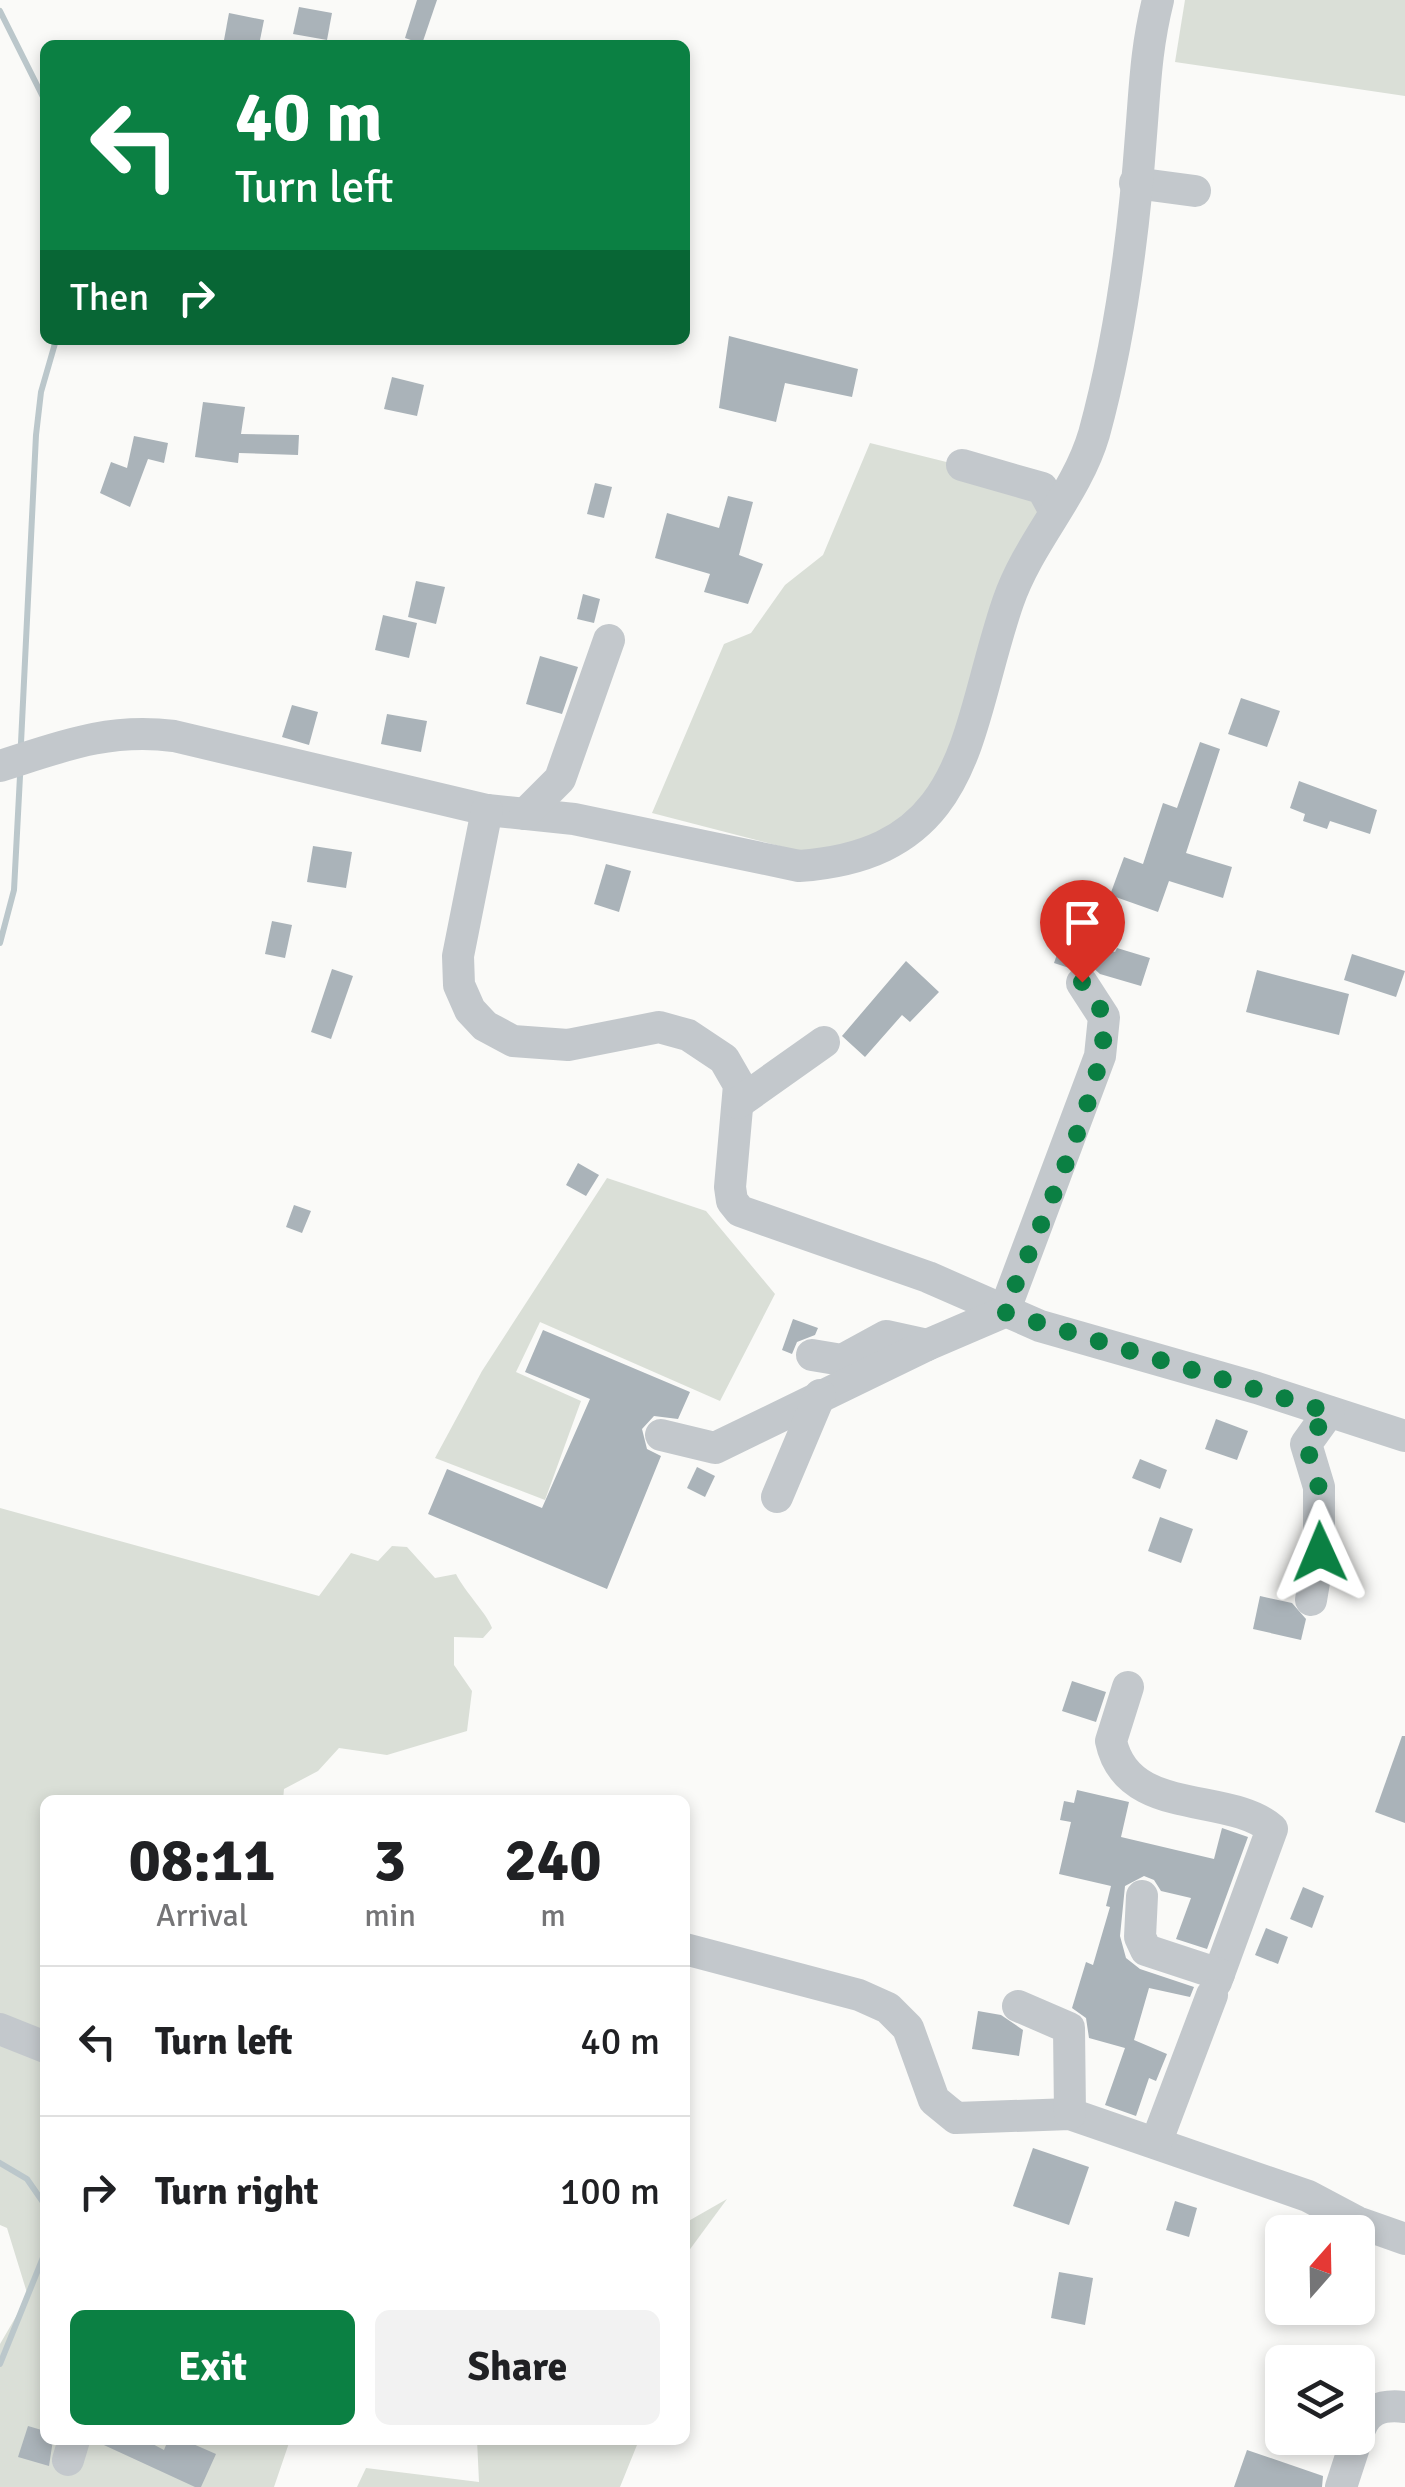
<!DOCTYPE html>
<style>
body{margin:0;font-family:Signika,sans-serif;background:#f2f2f2;color:#202124;height:100vh;display:flex;flex-direction:column;font-size:38px;white-space:nowrap}
*{box-sizing:border-box;margin:0}
p{font-size:32px;color:#757577}
.icon{flex:none;width:55px;height:55px;fill:none;stroke:currentColor;stroke-width:2;stroke-linecap:round;stroke-linejoin:round}
.map{position:relative;flex:1;overflow:hidden}
.drawer{position:absolute;left:40px;top:1795px;width:650px;height:650px;display:flex;flex-direction:column;background:#fff;border-radius:15px;box-shadow:0 5px 15px #0003}
.drawer>*{flex:none}
.guide{position:absolute;left:40px;top:40px;width:650px;height:305px;border-radius:15px;box-shadow:0 5px 15px #0003;background:#0b8043;color:#fff;overflow:hidden}
.needle{width:65px;rotate:20deg}
.buttons{position:absolute;left:1265px;top:2215px;display:grid;gap:20px}
.buttons a{display:grid;place-items:center;width:110px;height:110px;border-radius:15px;background:#fff;box-shadow:0 5px 15px #0003;font-size:50px}
.pin{position:absolute;display:grid;place-items:center;width:85px;height:85px;color:#fff;margin:-102px -42px;border-radius:50% 50% 50% 0;rotate:-45deg;box-shadow:0 0 10px #0007}
.pin .icon{rotate:45deg}
.me{position:absolute;width:110px;margin:-55px;rotate:359deg;stroke-linejoin:round;filter:drop-shadow(0 0 8px #0008)}
.turn{display:flex;align-items:center;gap:35px;height:210px;padding:0 30px;font-size:45px}
.turn .icon{width:130px;height:130px;stroke-width:2.5}
.turn b{display:block;font-size:70px;line-height:85px}
.then{display:flex;align-items:center;height:95px;padding:0 30px;background:#0003;gap:20px;font-size:38px}
.eta{display:flex;justify-content:space-evenly;align-items:center;height:170px;text-align:center}
.eta b{font-size:60px;font-weight:800;line-height:70px}
.primary-button{display:flex;gap:20px;margin-top:auto;padding:20px 30px}
.primary-button a{flex:1;height:115px;border-radius:15px;background:#0b8043;color:#fff;font-size:40px;font-weight:800;line-height:115px;text-align:center}
.primary-button a+a{background:#f2f2f2;color:#202124}
ul{padding:0;list-style:none}
li{display:flex;align-items:center;gap:30px;height:150px;padding:0 30px;border-top:2px solid #e0e0e0}
li div{flex:1}
li b{display:block;font-size:38px}
li em{font-style:normal}
.map>svg:first-child{display:block}
</style>
<div class="map">
<svg width="1405" height="2487" viewBox="0 0 1405 2487">
<rect width="100%" height="100%" fill="#fafaf8"/>
<!-- green -->
<g fill="#dadfd7">
<polygon points="1185,0 1405,0 1405,96 1175,62"/>
<polygon points="870,443 1051,488 968,741 910,815 867,841 814,855 652,813 724,644 751,633 785,585 823,555"/>
<polygon points="607,1178 706,1211 775,1294 720,1401 540,1322 516,1372 581,1401 545,1500 435,1458 482,1371"/>
<path d="M0 1508 319 1596 351 1553 378 1561 392 1546 407 1547 435 1578 456 1574C465 1592 488 1615 492 1628L483 1638 454 1637V1665L472 1691 467 1731 387 1755 339 1748 318 1771 284 1789 283 1800H45V2440H290L274 2487H0V2344L28 2296 7 2228 0 2225Z"/>
<polygon points="727,2199 685,2256 685,2223"/>
<polygon points="477,2440 639,2440 620,2487 357,2487 366,2468 479,2482"/>
</g>
<g fill="none" stroke-linecap="round" stroke-linejoin="round">
<!-- stream -->
<g stroke="#bbc7cb" stroke-width="6">
<polyline points="0,11 45,101"/>
<polyline points="21,743 36,435 41,392 56,340"/>
<polyline points="0,943 14,890 20,776"/>
<polyline points="0,2163 27,2179 45,2205"/>
<polyline points="0,2364 44,2255 45,2239"/>
</g>
</g>
<!-- building -->
<g fill="#aab3b9">
<polygon points="417,0 437,0 422,44 405,38"/>
<polygon points="299,7 332,13 327,40 293,34"/>
<polygon points="229,13 264,20 259,45 224,40"/>
<polygon points="729,336 858,369 852,397 785,383 776,422 719,408"/>
<polygon points="392,377 424,385 417,416 384,409"/>
<polygon points="203,402 245,407 241,434 299,435 298,455 239,453 238,463 195,457"/>
<polygon points="134,436 168,443 164,463 148,459 130,507 100,493 111,462 127,468"/>
<polygon points="595,483 612,487 604,518 587,514"/>
<polygon points="728,496 753,502 739,555 763,564 748,604 704,592 710,574 655,558 667,513 719,528"/>
<polygon points="416,581 445,587 436,624 408,617"/>
<polygon points="583,594 600,599 594,623 577,619"/>
<polygon points="383,615 417,623 409,658 375,650"/>
<polygon points="540,656 578,667 562,714 526,704"/>
<polygon points="1241,698 1280,711 1267,747 1228,734"/>
<polygon points="292,705 318,712 309,745 282,737"/>
<polygon points="387,714 427,721 421,752 381,744"/>
<polygon points="1200,742 1220,749 1186,853 1232,867 1223,898 1169,881 1158,912 1110,895 1124,857 1143,864 1163,803 1177,808"/>
<polygon points="1299,781 1377,810 1370,834 1330,821 1327,829 1303,821 1305,814 1290,808"/>
<polygon points="313,846 352,852 346,888 307,882"/>
<polygon points="606,864 631,871 619,912 594,904"/>
<polygon points="272,921 292,925 285,958 265,954"/>
<polygon points="1064,934 1115,952 1117,948 1150,958 1141,986 1100,974 1090,965 1069,968 1054,963"/>
<polygon points="1352,954 1405,971 1396,997 1344,980"/>
<polygon points="906,961 939,992 910,1022 902,1015 865,1057 842,1036"/>
<polygon points="332,969 353,976 331,1039 311,1032"/>
<polygon points="1257,970 1349,994 1339,1035 1246,1012"/>
<polygon points="578,1163 599,1175 586,1196 566,1185"/>
<polygon points="294,1205 311,1211 302,1233 286,1227"/>
<polygon points="793,1319 818,1328 815,1335 797,1342 792,1354 782,1350"/>
<polygon points="543,1330 690,1392 678,1419 654,1416 642,1429 647,1449 661,1456 607,1589 428,1514 447,1469 542,1508 590,1399 525,1372"/>
<polygon points="1216,1419 1248,1431 1237,1460 1205,1449"/>
<polygon points="1140,1459 1167,1470 1160,1489 1132,1478"/>
<polygon points="697,1467 715,1476 705,1497 687,1488"/>
<polygon points="1160,1517 1193,1529 1181,1563 1148,1551"/>
<polygon points="1260,1596 1292,1603 1306,1619 1301,1640 1253,1629"/>
<polygon points="1072,1681 1106,1692 1096,1722 1062,1711"/>
<polygon points="1402,1736 1405,1736 1405,1823 1375,1812"/>
<polygon points="1077,1790 1129,1802 1121,1837 1214,1859 1222,1828 1248,1837 1207,1949 1176,1939 1191,1898 1161,1891 1154,1880 1144,1876 1125,1886 1120,1936 1126,1958 1140,1969 1194,1987 1190,1997 1149,1988 1134,2040 1167,2054 1156,2081 1149,2078 1136,2116 1105,2105 1125,2048 1089,2038 1086,2018 1072,2008 1086,1962 1093,1965 1110,1907 1106,1906 1111,1886 1059,1874 1071,1822 1060,1820 1064,1801 1074,1803"/>
<polygon points="1303,1887 1324,1896 1312,1928 1290,1919"/>
<polygon points="1266,1928 1288,1937 1278,1964 1255,1955"/>
<polygon points="978,2011 1001,2015 1023,2030 1019,2056 972,2049"/>
<polygon points="1033,2148 1089,2167 1069,2225 1013,2206"/>
<polygon points="1175,2201 1197,2208 1189,2237 1166,2230"/>
<polygon points="1059,2272 1093,2278 1085,2325 1051,2318"/>
<polygon points="28,2426 45,2431 45,2440 53,2440 49,2466 18,2457"/>
<polygon points="93,2440 145,2440 164,2450 168,2440 184,2440 216,2454 201,2487 195,2487"/>
<polygon points="1247,2450 1323,2476 1322,2487 1234,2487"/>
</g>
<g fill="none" stroke-linecap="round" stroke-linejoin="round">
<!-- minor -->
<g stroke="#c3c8cc" stroke-width="32">
<polyline points="1135,183 1195,191"/>
<polyline points="962,465 1042,488 1054,510"/>
<path d="M0 766C63 746 107 728 174 736L487 810 574 819 799 866C972 854 964 730 1008 602 1029 541 1076 495 1094 434 1120 339 1134 233 1141 135 1145 86 1146 48 1158 0"/>
<polyline points="487,810 458,956 459,985 470,1010 485,1026 513,1041 568,1045 659,1027 688,1035 724,1059 739,1085 730,1187 732,1201 740,1211 928,1277 1040,1326 1257,1388 1405,1436"/>
<polyline points="525,814 560,779 609,640"/>
<polyline points="738,1103 824,1042"/>
<polyline points="812,1355 842,1360 886,1336 927,1345"/>
<polyline points="661,1435 715,1448 927,1345 1004,1312 1100,1056 1104,1017 1082,983"/>
<polyline points="777,1497 820,1395"/>
<polyline points="1311,1600 1319,1552 1319,1487 1306,1444 1329,1412"/>
<path d="M1128 1687 1111 1741C1127 1818 1229 1791 1272 1829L1216 1982"/>
<polyline points="1142,1896 1140,1937 1146,1950 1219,1974"/>
<polyline points="685,1949 859,1995 888,2008 908,2028 934,2100 956,2118 1070,2114 1308,2196 1357,2222 1405,2239"/>
<polyline points="1018,2006 1069,2028 1070,2114"/>
<polyline points="0,2029 45,2047"/>
<polyline points="1156,2143 1212,1995"/>
<path d="M1358 2435C1365 2410 1380 2404 1405 2407"/>
<polyline points="68,2460 74,2440"/>
<polyline points="1341,2487 1357,2438"/>
</g>
</g>
<g fill="none" stroke-linecap="round" stroke-linejoin="round">
<!-- route -->
<path stroke="#0b8043" stroke-width="18" stroke-dasharray="0 32.4" d="M1082 982C1091 995 1102 1006 1104 1022 1108 1081 1029 1250 1004 1312L1329 1412 1306 1444 1319 1488 1320 1552"/>
</g>
</svg>
<div class="buttons">
<a><svg class="needle" viewBox="-14 -14 28 28"><path d="M0-13l5 13h-10z" fill="#e53935"/><path d="M0 13l5-13h-10z" fill="#757577"/></svg></a>
<a><svg class="icon" aria-label="layers" viewBox="0 0 24 24"><path d="M12 4l9 5-9 5-9-5zM3 14l9 5 9-5"/></svg></a>
</div>
<div class="pin" style="left:1082px;top:982px;background:#d93025"><svg class="icon" aria-label="arrive" viewBox="0 0 24 24"><path d="M6 21V4h12l-3 4 3 4H6"/></svg></div>
<svg class="me" style="left:1320px;top:1552px" viewBox="-20 -20 40 40"><path d="M0-17L14 15 0 8-14 15z" fill="#0b8043" stroke="#fff" stroke-width="4"/></svg>
<div class="guide">
<div class="turn"><svg class="icon" aria-label="left" viewBox="0 0 24 24"><path d="M17 20v-9H6M10 6l-5 5 5 5"/></svg><div><b>40 m</b>Turn left</div></div>
<div class="then">Then<svg class="icon" aria-label="right" viewBox="0 0 24 24"><path d="M7 20v-9h11M14 6l5 5-5 5"/></svg></div>
</div>
<section class="drawer">
<div class="eta">
<div><b>08:11</b><p>Arrival</p></div>
<div><b>3</b><p>min</p></div>
<div><b>240</b><p>m</p></div>
</div>
<ul>
<li><svg class="icon" aria-label="left" viewBox="0 0 24 24"><path d="M17 20v-9H6M10 6l-5 5 5 5"/></svg><div><b>Turn left</b></div><em>40 m</em></li>
<li><svg class="icon" aria-label="right" viewBox="0 0 24 24"><path d="M7 20v-9h11M14 6l5 5-5 5"/></svg><div><b>Turn right</b></div><em>100 m</em></li>
</ul>
<div class="primary-button"><a>Exit</a><a>Share</a></div>
</section>
</div>
